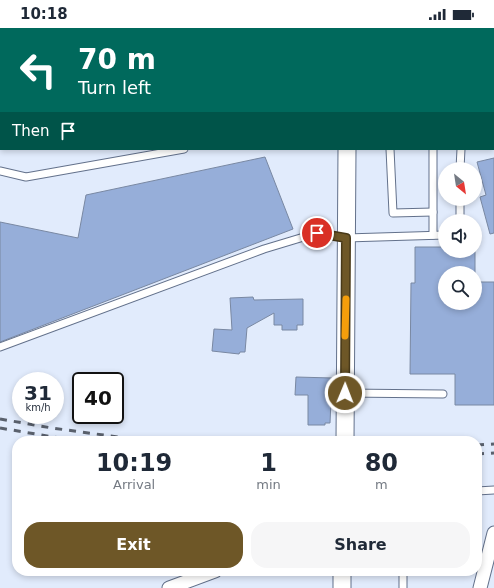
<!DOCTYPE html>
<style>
body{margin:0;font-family:"DejaVu Sans",sans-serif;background:#f6f6f7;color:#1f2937;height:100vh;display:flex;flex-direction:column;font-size:15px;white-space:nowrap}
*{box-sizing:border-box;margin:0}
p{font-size:13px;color:#747a83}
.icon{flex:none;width:22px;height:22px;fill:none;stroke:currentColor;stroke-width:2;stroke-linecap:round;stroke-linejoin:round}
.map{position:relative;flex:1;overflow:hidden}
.details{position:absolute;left:12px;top:408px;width:470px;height:140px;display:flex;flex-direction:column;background:#fff;border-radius:16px;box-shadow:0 2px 6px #0003}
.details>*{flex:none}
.guide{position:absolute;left:0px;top:0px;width:494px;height:122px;box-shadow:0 2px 6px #0003;background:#00695c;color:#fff;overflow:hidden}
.needle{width:26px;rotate:150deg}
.controls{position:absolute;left:438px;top:134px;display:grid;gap:8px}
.controls a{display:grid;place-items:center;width:44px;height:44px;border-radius:50%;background:#fff;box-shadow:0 2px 6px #0003;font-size:20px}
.speed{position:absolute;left:12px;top:344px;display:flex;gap:8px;font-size:20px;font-weight:700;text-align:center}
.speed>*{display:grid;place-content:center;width:52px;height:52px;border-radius:50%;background:#fff;box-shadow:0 2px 6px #0003;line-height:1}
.speed small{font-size:10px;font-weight:400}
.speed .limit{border:2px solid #111;border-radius:6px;background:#fff;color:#111}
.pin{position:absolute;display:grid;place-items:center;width:34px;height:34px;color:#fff;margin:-17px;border:2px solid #fff;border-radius:50%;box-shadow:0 1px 4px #0007}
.me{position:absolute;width:44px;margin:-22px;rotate:1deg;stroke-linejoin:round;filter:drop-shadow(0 0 3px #0008)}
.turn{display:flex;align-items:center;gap:14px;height:84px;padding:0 12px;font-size:18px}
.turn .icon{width:52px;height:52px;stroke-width:2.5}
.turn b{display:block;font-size:28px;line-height:34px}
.then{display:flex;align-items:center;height:38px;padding:0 12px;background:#0003;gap:8px;font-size:15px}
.eta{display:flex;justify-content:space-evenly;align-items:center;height:68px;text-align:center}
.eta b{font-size:24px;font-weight:700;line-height:28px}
.cta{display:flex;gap:8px;margin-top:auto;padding:8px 12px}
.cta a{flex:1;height:46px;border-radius:16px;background:#6e5727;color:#fff;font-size:16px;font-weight:700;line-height:46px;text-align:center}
.cta a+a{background:#f6f6f7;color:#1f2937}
.status{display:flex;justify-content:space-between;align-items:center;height:28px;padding:0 20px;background:#fff;direction:ltr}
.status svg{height:11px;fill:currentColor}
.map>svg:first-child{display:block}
</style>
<div class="status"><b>10:18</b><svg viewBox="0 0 49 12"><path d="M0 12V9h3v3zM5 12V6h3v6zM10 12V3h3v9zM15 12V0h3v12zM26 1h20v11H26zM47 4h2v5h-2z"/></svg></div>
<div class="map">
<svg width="494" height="560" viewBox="0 0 494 560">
<rect width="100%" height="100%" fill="#e1ebfc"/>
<!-- building -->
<g fill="#96aed9" stroke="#7988a2">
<polygon points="265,129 293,201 0,314 0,194 78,210 86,167"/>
<polygon points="494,130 494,205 490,206 480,169 486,167 477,134"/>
<polygon points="415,219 445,219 445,223 475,223 475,245 445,245 445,275 475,275 475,254 494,254 494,377 455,377 455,346 410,346 411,255 415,255"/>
<polygon points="253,269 254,272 303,271 303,297 297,297 297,302 282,302 282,297 274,297 274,285 247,300 245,324 240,324 239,326 212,323 214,301 232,302 230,270"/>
<polygon points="296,349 332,350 330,395 325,395 325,397 308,397 308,367 295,367"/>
</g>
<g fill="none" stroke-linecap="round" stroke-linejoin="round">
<defs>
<g id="service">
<polyline points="33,0 38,1"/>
<polyline points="255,0 255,1"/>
<polyline points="493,105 494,105"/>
<polyline points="390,121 393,185 433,184"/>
<polyline points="460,141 461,121"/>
<polyline points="0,143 26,149 184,121"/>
<polyline points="460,193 460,171"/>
<polyline points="433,207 433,121"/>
<polyline points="0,319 264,221 317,205 346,210 445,207"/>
<polyline points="345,365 443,366"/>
<polyline points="477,463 494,462"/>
<polyline points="403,560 403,543"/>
</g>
<g id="minor">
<polyline points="169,560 215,543"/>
<polyline points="480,560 494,505"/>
</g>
<g id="tertiary">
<polyline points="346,0 346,1"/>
<polyline points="345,413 347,121"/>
<polyline points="342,560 342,543"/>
</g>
</defs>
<!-- service casing -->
<use href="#service" stroke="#63718b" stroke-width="9"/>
<!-- minor casing -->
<use href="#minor" stroke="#63718b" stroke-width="15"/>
<!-- tertiary casing -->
<use href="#tertiary" stroke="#63718b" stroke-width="19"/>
<!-- service -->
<use href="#service" stroke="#fff" stroke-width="7"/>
<!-- minor -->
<use href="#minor" stroke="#fff" stroke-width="13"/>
<!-- tertiary -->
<use href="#tertiary" stroke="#fff" stroke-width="17"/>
<!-- rail -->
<g stroke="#5a616d" stroke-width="3" stroke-dasharray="7 7" stroke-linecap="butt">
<polyline points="0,391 52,400 147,413"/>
<polyline points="0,400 77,413"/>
<polyline points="477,417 494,416"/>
<polyline points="477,426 494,425"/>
</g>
</g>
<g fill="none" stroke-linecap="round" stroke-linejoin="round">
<defs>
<polyline id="route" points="317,205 346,210 345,365"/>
</defs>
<!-- route casing -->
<use href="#route" stroke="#483919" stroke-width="10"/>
<!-- route -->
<use href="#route" stroke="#6e5727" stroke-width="7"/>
<!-- slow -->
<polyline stroke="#f59e0b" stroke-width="7" points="345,308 346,271"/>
</g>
</svg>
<div class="controls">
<a><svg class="needle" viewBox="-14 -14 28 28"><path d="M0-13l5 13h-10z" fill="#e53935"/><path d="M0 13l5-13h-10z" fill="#747a83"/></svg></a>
<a><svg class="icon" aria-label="sound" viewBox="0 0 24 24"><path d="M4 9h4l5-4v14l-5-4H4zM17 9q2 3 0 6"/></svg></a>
<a><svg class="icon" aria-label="search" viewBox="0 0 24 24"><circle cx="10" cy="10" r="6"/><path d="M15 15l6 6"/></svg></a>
</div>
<div class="speed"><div>31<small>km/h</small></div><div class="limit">40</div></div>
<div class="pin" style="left:317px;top:205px;background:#d93025"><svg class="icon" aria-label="arrive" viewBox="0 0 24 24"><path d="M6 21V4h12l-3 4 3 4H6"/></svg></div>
<svg class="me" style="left:345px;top:365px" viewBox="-20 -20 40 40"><circle r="17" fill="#6e5727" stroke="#fff" stroke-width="3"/><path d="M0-11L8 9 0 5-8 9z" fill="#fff"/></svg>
<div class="guide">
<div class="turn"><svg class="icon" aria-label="left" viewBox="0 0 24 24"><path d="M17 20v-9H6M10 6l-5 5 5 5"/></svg><div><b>70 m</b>Turn left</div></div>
<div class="then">Then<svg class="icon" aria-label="arrive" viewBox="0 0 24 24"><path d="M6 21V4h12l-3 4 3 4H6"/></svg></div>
</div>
<section class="details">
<div class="eta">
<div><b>10:19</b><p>Arrival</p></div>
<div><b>1</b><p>min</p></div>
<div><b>80</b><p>m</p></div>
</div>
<div class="cta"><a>Exit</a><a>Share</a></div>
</section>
</div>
